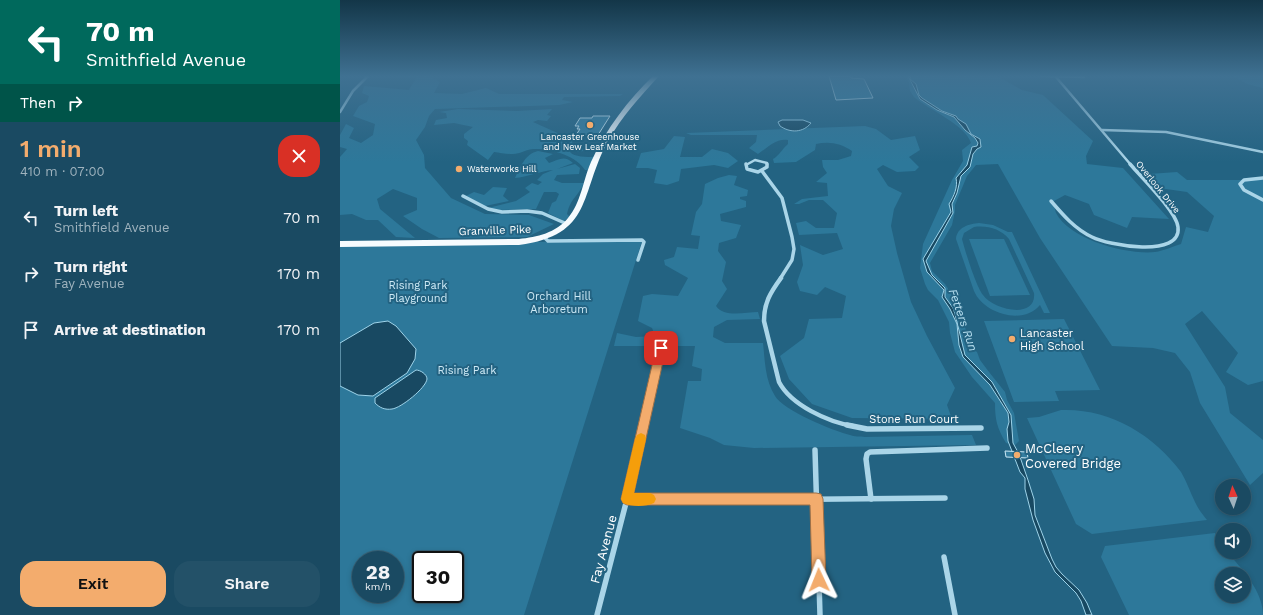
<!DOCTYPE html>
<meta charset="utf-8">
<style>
body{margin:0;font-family:"Work Sans",sans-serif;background:#235168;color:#f1f3f6;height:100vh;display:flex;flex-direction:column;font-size:15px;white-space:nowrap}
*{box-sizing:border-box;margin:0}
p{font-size:13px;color:#9fb3be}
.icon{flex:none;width:22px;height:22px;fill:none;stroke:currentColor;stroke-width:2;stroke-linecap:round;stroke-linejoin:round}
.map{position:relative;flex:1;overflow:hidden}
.details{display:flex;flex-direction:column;background:#1a4a62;width:340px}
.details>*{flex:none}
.hud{background:#00695c;color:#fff;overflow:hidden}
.needle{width:26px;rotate:357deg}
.controls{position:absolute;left:875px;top:479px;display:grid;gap:8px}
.controls a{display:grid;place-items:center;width:36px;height:36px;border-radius:50%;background:#1a4a62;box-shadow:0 2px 6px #0003,0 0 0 1px #386277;font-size:20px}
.speed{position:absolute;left:12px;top:551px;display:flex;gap:8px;font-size:20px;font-weight:700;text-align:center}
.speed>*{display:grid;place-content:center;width:52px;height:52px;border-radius:50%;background:#1a4a62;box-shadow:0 2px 6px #0003,0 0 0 1px #386277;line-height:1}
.speed small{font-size:10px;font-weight:400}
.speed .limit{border:2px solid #111;border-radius:6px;background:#fff;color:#111}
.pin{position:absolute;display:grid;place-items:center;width:34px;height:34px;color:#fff;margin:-17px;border-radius:8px;box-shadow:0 2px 6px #0006}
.me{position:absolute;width:44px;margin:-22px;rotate:358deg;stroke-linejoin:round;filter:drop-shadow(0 0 3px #0008)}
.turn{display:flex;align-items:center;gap:14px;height:84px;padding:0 20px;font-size:18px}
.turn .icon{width:52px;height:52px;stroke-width:2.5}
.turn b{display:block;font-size:28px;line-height:34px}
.then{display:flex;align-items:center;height:38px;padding:0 20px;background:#0003;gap:8px;font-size:15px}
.round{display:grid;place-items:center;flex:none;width:42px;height:42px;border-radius:16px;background:#235168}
.summary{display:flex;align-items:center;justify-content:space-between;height:68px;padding:0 20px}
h1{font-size:24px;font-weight:600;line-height:30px;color:#f3ac6d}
.action{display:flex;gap:8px;margin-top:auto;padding:8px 20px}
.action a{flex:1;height:46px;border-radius:16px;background:#f3ac6d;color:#111;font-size:16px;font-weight:600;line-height:46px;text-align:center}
.action a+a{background:#235168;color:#f1f3f6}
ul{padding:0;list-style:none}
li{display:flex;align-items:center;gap:12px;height:56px;padding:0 20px}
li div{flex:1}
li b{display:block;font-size:15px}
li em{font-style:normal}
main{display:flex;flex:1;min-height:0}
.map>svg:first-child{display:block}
</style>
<main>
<section class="details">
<div class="hud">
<div class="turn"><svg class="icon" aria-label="left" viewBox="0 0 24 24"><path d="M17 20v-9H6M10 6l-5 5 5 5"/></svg><div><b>70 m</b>Smithfield Avenue</div></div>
<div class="then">Then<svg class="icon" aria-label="right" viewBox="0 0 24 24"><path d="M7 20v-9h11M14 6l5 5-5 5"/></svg></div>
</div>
<div class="summary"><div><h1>1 min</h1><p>410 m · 07:00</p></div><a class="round" style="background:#d93025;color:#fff"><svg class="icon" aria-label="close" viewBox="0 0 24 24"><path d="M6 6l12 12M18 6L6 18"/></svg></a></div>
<ul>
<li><svg class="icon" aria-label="left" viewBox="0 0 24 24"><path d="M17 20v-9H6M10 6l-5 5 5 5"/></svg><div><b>Turn left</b><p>Smithfield Avenue</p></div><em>70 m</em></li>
<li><svg class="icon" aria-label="right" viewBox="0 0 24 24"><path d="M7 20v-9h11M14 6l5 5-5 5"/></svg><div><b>Turn right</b><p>Fay Avenue</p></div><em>170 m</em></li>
<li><svg class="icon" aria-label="arrive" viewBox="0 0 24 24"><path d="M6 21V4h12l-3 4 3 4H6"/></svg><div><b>Arrive at destination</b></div><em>170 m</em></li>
</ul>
<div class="action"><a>Exit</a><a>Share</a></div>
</section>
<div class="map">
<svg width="923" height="615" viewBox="0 0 923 615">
<rect width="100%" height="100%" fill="#236382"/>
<!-- green -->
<g fill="#2d789a" fill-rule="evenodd">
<polygon points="51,76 90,76 100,82 94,93 122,94 146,88 159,94 283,94 280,96 224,97 222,100 233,102 219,105 95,109 89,116 85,127 76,140 84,155 85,168 111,198 145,214 189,215 214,224 187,237 99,238 82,229 63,216 77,210 77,198 53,189 37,199 40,209 75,238 56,237 38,220 26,220 12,214 0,215 0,157 7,149 0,147 0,135 6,124 14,128 9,138 21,143 33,135 35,124 13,116 19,106 27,102 29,96 22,93 24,86 69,90 76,78"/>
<path d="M565 76H657L682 90 703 95 753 141 746 156 747 164 783 168 829 219 792 217 787 228 754 215 749 204 725 195 714 201C714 205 715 210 716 213 730 240 787 255 815 252 824 251 833 246 841 244L846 227 868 232 874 216 847 192 819 188 809 174 837 172 847 180H923V381L908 385 886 372 898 353 862 311 845 324 885 387 890 413 923 440V473L910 485 860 403 850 372 835 353 813 348 772 346 700 238 658 164 636 165 627 176 615 205V211L612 225 590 263 592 271 605 284 615 300 623 320 631 348 637 352 640 360 649 372 665 392 667 400 674 413 679 441 675 445 666 443C657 428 655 420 655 403L632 377 615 352 610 333 609 322 598 300 588 290 585 284 580 268 583 244 612 180 623 161 622 150 631 143C626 125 589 110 574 97L570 91 569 82Z"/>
<polygon points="893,76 923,76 923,88 907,84"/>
<path d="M118 109 177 111 212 109 207 115 211 116 207 121 198 120 193 122 222 135 234 138 232 143 241 144 243 151 238 152 233 150 230 152C234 157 247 157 254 157L248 170H245C237 156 210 148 194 149 187 149 180 154 173 154 167 154 160 153 154 152L148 160 127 145 128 141 124 138V134L133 127 114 123 94 125 96 120 107 118 106 113 99 112Z"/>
<path d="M525 126 536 129 551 140 575 136 580 150 569 157 579 167 575 171 557 172 543 165 537 169 548 186 562 193 554 209 551 226 557 253 571 302 587 336 615 388 607 405 612 419 512 418 472 404 449 379 440 356 464 338 469 319 502 318 506 296 485 287 477 295 460 291 457 282 463 265 460 245 483 255 503 249 497 233 459 235 456 223 466 221 476 228H494L497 213 483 200H469L459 204H454L462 199 488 196 487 183 476 182 487 173 483 167 482 160H498L511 156 512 151C501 143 489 141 476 144L475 150 456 162 434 163 433 159C439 156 442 149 448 144V140C436 138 427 148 418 154L409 148 416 142 417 135H351L346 133Z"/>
<polygon points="334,136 345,137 340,157 362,157 372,149 388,153 398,161 388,168 374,165 341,169 339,181 327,185 314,183 317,170 308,168 296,168 301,153 324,149"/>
<path d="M198 151 213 154 205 158 209 163C219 159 225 155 233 163L217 169 235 164 240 168 239 174 217 175 214 180 222 183H244C238 197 231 197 227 214L230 217 224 221 208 213 212 203 216 201 219 194 216 192H204L196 209 156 210 148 208 176 201 190 192 185 188 192 183 198 185 202 182 197 180 203 174 213 170C201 171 187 177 175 178 181 166 185 154 198 151Z"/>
<path d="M389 175 397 176 394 185 408 190 407 196 400 197V199L406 201V207L380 214 381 221 401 225 396 238 379 243 378 251 386 262 382 281 387 289 376 306C384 318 406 312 418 312L420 319 387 320 374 327 373 337 385 343H423C425 361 425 380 435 396 443 410 493 431 510 435 514 437 520 436 525 437L632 435 636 445 414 448 384 445 370 438 340 428 348 381H361L362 369 352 366 355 346H274L277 333 296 337 315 336 312 328 298 321 303 296 312 294 338 296 348 278 325 265 324 260 334 257 337 247 358 249 360 236 351 235 356 212 362 204 365 184 378 178Z"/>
<polygon points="153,187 167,188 163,196 169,201 145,206 126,196 134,192 144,195"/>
<path d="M639 223 653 225 668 232H672L710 313H704L700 305C683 326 643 313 634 291L616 239C617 227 629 224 639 223ZM634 227C647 225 661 229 669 239L694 293C697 320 653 310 643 295 636 286 625 251 622 239L624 233Z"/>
<polygon points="629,239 664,239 690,295 650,296"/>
<path d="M302 241 184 615H0V244ZM21 560H55V594H21ZM81 560H115V594H81Z"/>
<polygon points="724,319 760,390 715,391 719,401 674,402 644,321"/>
<path d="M721 410C769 408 813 434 841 472 847 482 850 492 855 502 858 509 863 515 867 520L752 534 736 524 687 418 699 417Z"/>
<path d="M875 533 882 545V552H887C902 569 923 591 923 615H789L761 557 765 546ZM882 574H904V596H882Z"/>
</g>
<!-- water -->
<g fill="#184962" stroke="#9ed3e9">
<path d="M568 76H571L570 79 576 84 579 95 582 98 602 111 616 116 618 119 626 124 631 134 640 139 641 147 637 149 633 154 630 167 621 176 617 193 612 204 613 213 586 261 592 275 605 288V297L613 308 615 314 625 355 652 382 671 415 673 443 679 454 688 480 694 499 695 515 712 559 716 567 722 574 739 590 747 603 752 615H746L741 601 736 593 715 572 705 553 693 520 685 489V478L680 472 668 441 667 429 669 422 668 413 650 385 623 357 619 345 617 324 610 309 602 297 604 290 587 272 583 259 611 212 609 204C614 196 618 187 616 178L627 165 632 147 637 146 638 143 635 138 625 130 614 117 597 110 580 99Z"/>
<path d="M442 120H463L471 123C463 133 450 133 440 126L438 122Z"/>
<polygon points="48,321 56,326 76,349 75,359 67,373 33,396 18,395 0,386 0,343 34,323"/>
<path d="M76 370C80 370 87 374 87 379 86 388 61 408 52 409 45 410 40 408 35 403V398Z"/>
</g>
<!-- building -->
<g fill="#337d9f" stroke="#ceeaf6">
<polygon points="489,76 510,76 511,78 524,79 533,98 496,100"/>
<polygon points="253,116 270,116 258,135 236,135 240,129 237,129 239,126 235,126 240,118 252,118"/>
<polygon points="665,451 687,452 688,458 666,457"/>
</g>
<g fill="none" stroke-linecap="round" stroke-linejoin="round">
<!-- minor-far3 -->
<g stroke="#aad5e8" stroke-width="2.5">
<polyline points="701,76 744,77"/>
<polyline points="716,77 791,165"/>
<polyline points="0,112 13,91 28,76"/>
<polyline points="762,130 826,132 923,152"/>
<polyline points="406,165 415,160 427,163 427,165"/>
</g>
<!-- minor-far2 -->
<g stroke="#aad5e8" stroke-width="3.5">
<polyline points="406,164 407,169 418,172 427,167 427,164"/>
<polyline points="422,171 442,198 452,237 454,249 452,260 440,279"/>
<polyline points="923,178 904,180 900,184 904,190 923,200"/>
<polyline points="123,196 148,209 162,212 187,211 202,213 227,224"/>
<path d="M711 201C723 215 735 229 752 237 767 245 842 259 838 227 836 211 802 178 790 164"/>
<polyline points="204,237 208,241 302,240 304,242 298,260"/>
</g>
<!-- minor-far1 -->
<g stroke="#aad5e8" stroke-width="4.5">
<path d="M441 278C430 293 424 303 424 321L439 382C451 405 488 422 513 426"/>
<polyline points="303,426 321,348"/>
</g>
<!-- minor -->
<g stroke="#aad5e8" stroke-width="5.5">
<polyline points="507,425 527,429 641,428"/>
<polyline points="475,450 480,615"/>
<polyline points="287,499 395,500 605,498"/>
<polyline points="531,499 526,459 527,454 530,452 647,448"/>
<polyline points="604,557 615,615"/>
<polyline points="257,615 287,499 304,425"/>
</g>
<!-- trunk -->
<path fill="#f6fbfe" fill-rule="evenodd" d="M313 76H319C300 97 282 116 268 141 239 194 254 235 179 245L0 247V241L179 239C197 237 216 233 228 218 241 203 243 180 251 162 266 129 288 100 313 76Z"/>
</g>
<!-- sky -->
<linearGradient id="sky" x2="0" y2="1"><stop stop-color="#133648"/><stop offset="0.47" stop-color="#3f7192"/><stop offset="1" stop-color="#3f7192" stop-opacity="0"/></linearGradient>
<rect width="923" height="162" fill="url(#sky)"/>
<!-- route -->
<polygon fill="#f3ac6d" stroke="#9e7047" points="321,344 325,346 326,348 294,493 476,493 481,494 483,499 486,580 484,585 479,587 474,585 472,580 470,505 287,505 283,503 281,499 316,348 318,346"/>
<!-- slow -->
<path fill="#f59e0b" d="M301 433 305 435 306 439 294 493H310L314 495 316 499 314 503C306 507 291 507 283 503L281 499 295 439 297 435Z"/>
<!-- markers -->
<g fill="#f3ac6d" stroke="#236382" stroke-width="1.5">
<circle cx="250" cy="125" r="4"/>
<circle cx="119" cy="169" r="4"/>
<circle cx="672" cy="339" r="4"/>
<circle cx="677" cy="455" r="4"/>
</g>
<g text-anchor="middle" stroke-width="4" stroke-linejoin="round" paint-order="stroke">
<!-- far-poi labels -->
<g font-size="9" fill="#fff" stroke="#236382">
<text x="250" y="140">Lancaster Greenhouse<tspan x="250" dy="10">and New Leaf Market</tspan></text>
<text x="127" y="172" text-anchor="start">Waterworks Hill</text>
</g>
<!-- far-street labels -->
<g font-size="9" fill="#fff" stroke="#236382">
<text transform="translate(818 187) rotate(51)" y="3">Overlook Drive</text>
</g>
<!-- street labels -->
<g font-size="11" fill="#fff" stroke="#236382">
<text transform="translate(155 230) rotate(-2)" y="4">Granville Pike</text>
<text x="574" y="423">Stone Run Court</text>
</g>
<!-- park labels -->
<g font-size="11" fill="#ceeaf6" stroke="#236382">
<text x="78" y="289">Rising Park<tspan x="78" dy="13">Playground</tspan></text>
<text x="219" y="300">Orchard Hill<tspan x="219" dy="13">Arboretum</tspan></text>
<text x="127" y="374">Rising Park</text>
</g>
<!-- poi labels -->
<g font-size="11" fill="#fff" stroke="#236382" text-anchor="start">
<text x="680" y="337">Lancaster<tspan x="680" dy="13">High School</tspan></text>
</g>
<!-- water labels -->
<g font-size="12" font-style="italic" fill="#b5deef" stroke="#236382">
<text transform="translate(623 320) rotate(71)" y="4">Fetters Run</text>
</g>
<!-- near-poi labels -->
<g font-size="13" fill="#fff" stroke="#236382" text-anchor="start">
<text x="685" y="453">McCleery<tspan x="685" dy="15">Covered Bridge</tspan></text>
</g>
<!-- near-street labels -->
<g font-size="13" fill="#fff" stroke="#236382">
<text transform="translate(263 549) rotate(-75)" y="5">Fay Avenue</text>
</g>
</g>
</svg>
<div class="controls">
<a><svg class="needle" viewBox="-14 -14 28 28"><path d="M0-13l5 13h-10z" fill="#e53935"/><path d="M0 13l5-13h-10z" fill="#9fb3be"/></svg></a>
<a><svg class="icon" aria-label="sound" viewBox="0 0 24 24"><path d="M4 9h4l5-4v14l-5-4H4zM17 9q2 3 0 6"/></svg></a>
<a><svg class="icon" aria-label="layers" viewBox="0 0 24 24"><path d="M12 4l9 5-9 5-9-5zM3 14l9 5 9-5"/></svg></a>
</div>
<div class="speed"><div>28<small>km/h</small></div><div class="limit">30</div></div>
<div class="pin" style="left:321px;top:348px;background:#d93025"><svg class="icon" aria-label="arrive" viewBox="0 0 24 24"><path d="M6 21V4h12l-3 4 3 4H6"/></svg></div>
<svg class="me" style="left:479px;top:580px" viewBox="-20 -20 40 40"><path d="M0-17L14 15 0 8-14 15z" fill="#f3ac6d" stroke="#fff" stroke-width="4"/></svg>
</div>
</main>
